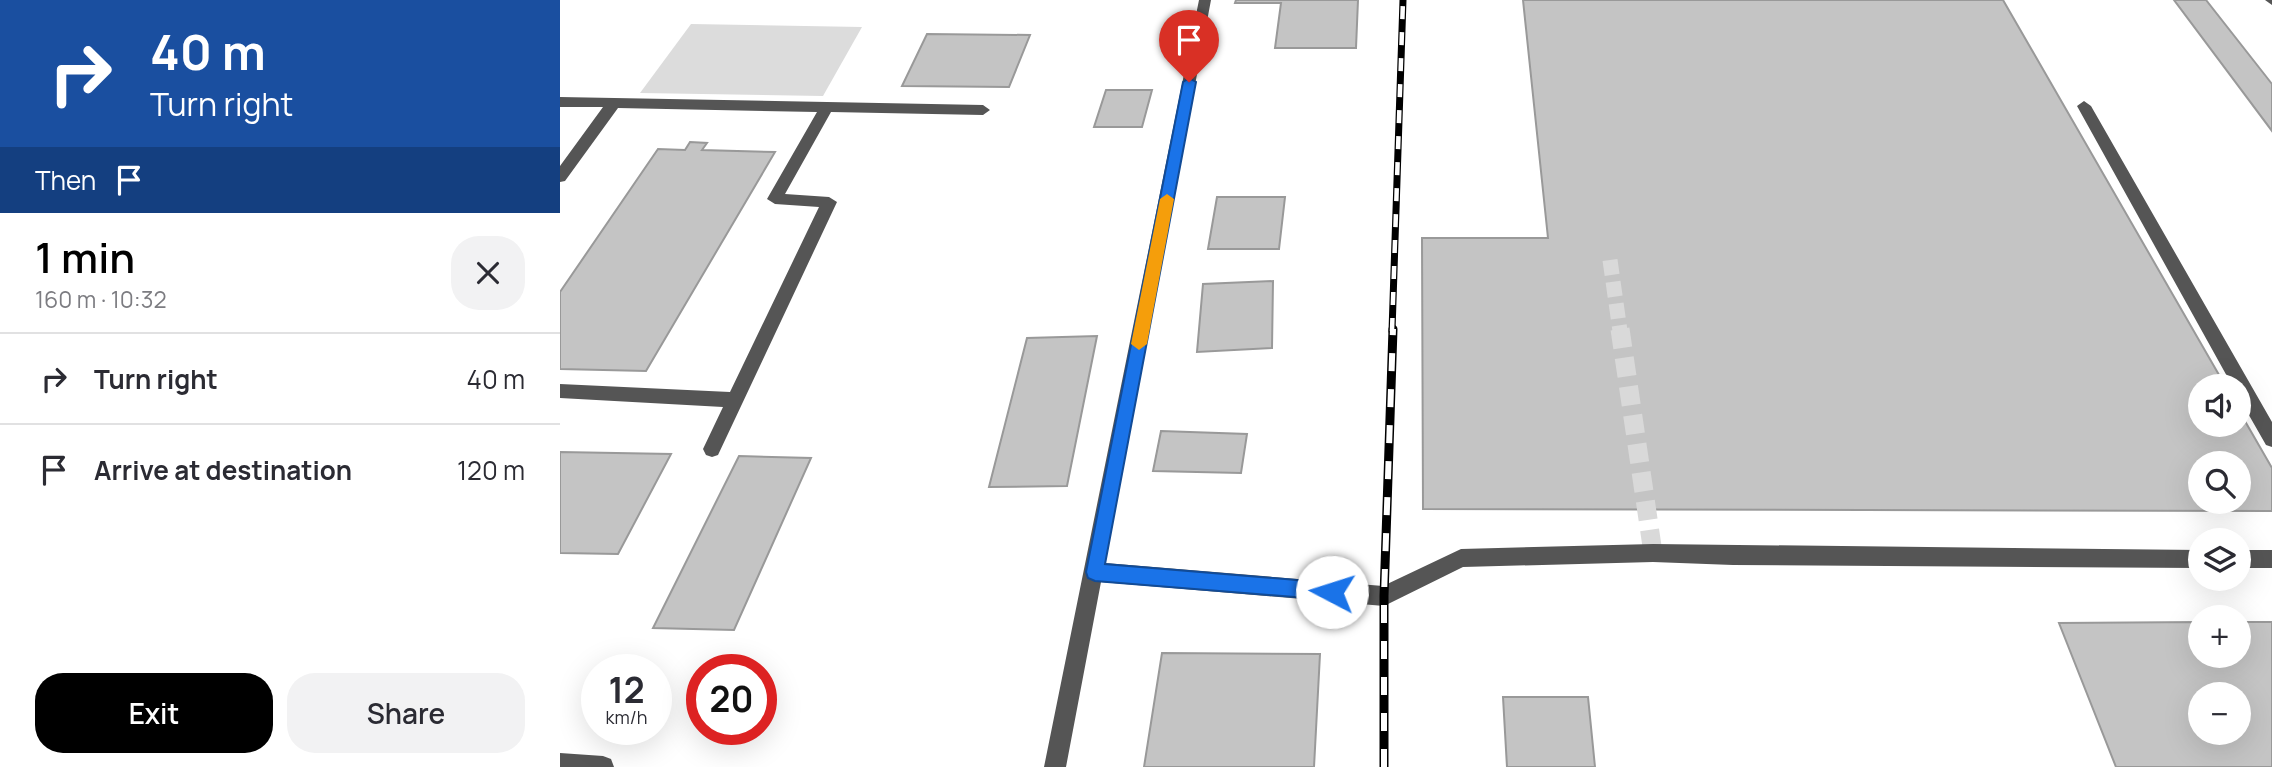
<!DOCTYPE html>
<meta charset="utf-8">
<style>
body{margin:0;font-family:Manrope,sans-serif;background:#f2f2f3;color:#2b2b33;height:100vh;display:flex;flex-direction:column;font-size:26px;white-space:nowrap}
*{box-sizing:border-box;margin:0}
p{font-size:23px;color:#7c7c81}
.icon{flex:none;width:38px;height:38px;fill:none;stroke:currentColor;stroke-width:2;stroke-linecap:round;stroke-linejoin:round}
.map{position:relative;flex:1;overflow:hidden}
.sheet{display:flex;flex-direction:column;background:#fff;width:560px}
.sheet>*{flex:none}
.guide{background:#1a4fa0;color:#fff;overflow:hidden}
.controls{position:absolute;left:1628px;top:374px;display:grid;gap:14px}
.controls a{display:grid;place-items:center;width:63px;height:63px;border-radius:50%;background:#fff;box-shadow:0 7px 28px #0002;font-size:35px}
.speed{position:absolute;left:21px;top:654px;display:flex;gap:14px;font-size:35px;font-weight:700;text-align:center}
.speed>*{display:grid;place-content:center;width:91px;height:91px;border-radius:50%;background:#fff;box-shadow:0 7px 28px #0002;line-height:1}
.speed small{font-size:18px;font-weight:400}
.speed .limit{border:10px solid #d22;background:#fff;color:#111}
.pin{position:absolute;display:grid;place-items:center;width:60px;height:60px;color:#fff;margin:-72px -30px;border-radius:50% 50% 50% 0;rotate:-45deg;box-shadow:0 0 7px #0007}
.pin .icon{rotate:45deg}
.me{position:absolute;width:77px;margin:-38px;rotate:275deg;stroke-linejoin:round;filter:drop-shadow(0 0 5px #0008)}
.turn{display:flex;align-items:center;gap:24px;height:147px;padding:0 35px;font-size:32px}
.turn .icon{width:91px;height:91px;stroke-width:2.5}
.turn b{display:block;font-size:49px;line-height:60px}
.then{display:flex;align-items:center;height:66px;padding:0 35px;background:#0003;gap:14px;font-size:26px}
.round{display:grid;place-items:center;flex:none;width:74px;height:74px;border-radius:28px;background:#f2f2f3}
.headline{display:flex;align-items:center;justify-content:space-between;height:119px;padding:0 35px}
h1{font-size:42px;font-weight:600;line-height:52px;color:#000}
.action{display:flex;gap:14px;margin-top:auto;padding:14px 35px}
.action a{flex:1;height:80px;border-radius:28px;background:#000;color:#fff;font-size:28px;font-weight:600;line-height:80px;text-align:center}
.action a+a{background:#f2f2f3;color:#2b2b33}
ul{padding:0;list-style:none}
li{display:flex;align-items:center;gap:21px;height:91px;padding:0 35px;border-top:2px solid #e1e1e2}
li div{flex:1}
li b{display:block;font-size:26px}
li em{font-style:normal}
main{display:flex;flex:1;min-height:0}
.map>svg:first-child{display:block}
</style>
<main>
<section class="sheet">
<div class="guide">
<div class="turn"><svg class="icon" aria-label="right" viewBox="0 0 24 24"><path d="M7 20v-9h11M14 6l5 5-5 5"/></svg><div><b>40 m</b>Turn right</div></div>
<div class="then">Then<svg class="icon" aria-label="arrive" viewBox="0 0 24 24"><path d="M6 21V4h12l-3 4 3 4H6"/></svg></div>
</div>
<div class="headline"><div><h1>1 min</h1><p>160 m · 10:32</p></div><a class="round"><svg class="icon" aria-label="close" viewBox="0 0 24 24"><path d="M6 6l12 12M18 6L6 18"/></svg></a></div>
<ul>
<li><svg class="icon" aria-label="right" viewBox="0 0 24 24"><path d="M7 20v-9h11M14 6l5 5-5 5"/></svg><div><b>Turn right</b></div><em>40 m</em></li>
<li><svg class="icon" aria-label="arrive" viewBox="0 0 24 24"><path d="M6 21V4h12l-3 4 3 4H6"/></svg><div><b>Arrive at destination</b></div><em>120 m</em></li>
</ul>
<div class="action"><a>Exit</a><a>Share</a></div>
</section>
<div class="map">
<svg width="1712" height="767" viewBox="0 0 1712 767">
<rect width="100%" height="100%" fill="#fff"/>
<!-- green -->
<polygon fill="#dcdcdc" points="131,24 302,27 263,96 80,93"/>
<!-- building -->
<g fill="#c4c4c4" stroke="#999" stroke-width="2" fill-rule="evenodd">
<polygon points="676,0 798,0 796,48 715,48 721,3 675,3"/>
<path d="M963 0H1443L1666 387H1640V425H1678V409L1712 468V511L863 509 862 238H988ZM1640 464H1678V502H1640Z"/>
<polygon points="1614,0 1646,0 1712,84 1712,131"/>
<polygon points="367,34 470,35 449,87 342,86"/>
<polygon points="546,90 592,90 582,127 534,127"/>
<polygon points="130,142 147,143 142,150 215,152 86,371 0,369 0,292 98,149 125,150"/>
<polygon points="657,197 725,197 719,249 648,249"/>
<polygon points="713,281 712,348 637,352 643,284"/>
<polygon points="537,336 507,486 429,487 467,338"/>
<polygon points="601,431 687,434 681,473 593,471"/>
<polygon points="0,452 111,454 58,554 0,553"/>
<polygon points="179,456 251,458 174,630 93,628"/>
<path d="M1640 622V656H1678V622H1712V767H1556L1499 623ZM1640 695H1678V733H1640Z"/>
<polygon points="602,653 760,654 754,767 584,767"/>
<polygon points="943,697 1028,697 1035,767 947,767"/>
</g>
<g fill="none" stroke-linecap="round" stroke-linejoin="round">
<!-- minor-tunnel-far1 -->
<polyline stroke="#d9d9d9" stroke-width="15" stroke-dasharray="15 7" stroke-linecap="butt" points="1050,260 1060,331"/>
<!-- minor-tunnel -->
<polyline stroke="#d9d9d9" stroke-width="19" stroke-dasharray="19 10" stroke-linecap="butt" points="1060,329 1093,553"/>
<!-- minor -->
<g fill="#555" fill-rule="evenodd">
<polygon points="639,0 651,0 545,563 823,586 901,549 1093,544 1640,550 1640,568 1173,565 1093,562 903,567 824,606 541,582 506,767 484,767"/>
<polygon points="1705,0 1712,0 1712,5"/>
<polygon points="0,97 423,105 430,110 423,115 271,112 225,194 269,197 277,202 158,455 152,457 146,455 143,449 163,407 0,398 0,384 170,392 259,207 215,204 207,199 257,112 58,108 5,181 0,182 0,166 43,107 0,107"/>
<polygon points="1524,101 1531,106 1712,422 1712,447 1706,445 1678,396 1678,387 1673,387 1517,106"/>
<rect x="1678" y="550" width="34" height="18"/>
<polygon points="0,753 43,756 51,759 54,767 0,767"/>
</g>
<defs>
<polyline id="rail-far1" points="832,331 843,0"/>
<polyline id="rail" points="824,767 824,596 833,329"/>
</defs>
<!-- rail-far1 casing -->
<use href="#rail-far1" stroke="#000" stroke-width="7"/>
<!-- rail casing -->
<use href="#rail" stroke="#000" stroke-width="9"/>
<!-- rail-far1 -->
<use href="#rail-far1" stroke="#fff" stroke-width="4.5" stroke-dasharray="13" stroke-linecap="butt"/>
<!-- rail -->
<use href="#rail" stroke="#fff" stroke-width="6" stroke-dasharray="18" stroke-linecap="butt"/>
</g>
<!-- route -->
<polygon fill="#1a73e8" stroke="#114b97" stroke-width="2" points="629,78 636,82 545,564 772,583 778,585 781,592 778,598 772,600 535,581 528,578 526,572 623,82"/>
<!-- slow -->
<polygon fill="#f59e0b" points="607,194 614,199 587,344 579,350 571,344 600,199"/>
</svg>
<div class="controls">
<a><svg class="icon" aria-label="sound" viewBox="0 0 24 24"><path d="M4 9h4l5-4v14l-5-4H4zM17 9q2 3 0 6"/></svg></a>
<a><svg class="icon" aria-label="search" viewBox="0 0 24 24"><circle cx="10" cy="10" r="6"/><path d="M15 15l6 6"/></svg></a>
<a><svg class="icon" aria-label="layers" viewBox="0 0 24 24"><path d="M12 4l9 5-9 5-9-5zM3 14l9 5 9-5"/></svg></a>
<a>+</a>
<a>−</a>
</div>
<div class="speed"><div>12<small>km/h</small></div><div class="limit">20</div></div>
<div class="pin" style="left:629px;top:82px;background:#d93025"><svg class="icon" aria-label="arrive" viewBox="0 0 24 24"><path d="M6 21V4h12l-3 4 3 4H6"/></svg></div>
<svg class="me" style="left:772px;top:592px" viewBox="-20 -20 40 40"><circle r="19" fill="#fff"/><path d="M0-13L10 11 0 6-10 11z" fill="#1a73e8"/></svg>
</div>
</main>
